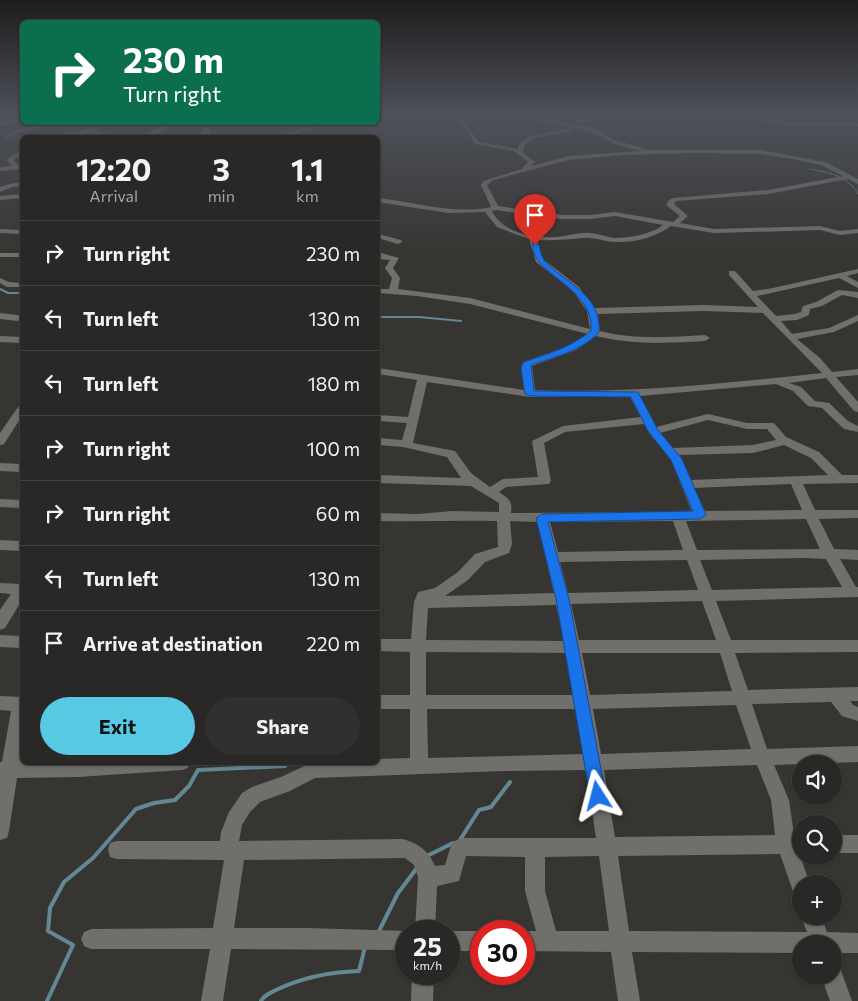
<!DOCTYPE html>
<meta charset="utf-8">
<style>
body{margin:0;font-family:Commissioner,sans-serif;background:#31302e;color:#f1f3f6;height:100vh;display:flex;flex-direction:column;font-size:19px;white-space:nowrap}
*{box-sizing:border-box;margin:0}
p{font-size:16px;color:#a5a6a7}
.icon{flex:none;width:28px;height:28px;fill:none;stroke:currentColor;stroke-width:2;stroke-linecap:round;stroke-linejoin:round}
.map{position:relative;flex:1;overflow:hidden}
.side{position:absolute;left:20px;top:135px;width:360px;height:630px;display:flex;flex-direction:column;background:#292826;border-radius:8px;box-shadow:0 1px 4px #0004,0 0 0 1px #454443}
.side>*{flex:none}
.banner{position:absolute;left:20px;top:20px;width:360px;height:105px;border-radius:8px;box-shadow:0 1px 4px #0004,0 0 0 1px #454443;background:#0b6e4f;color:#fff;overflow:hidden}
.buttons{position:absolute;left:792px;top:755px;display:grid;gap:10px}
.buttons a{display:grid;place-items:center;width:50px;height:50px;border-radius:50%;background:#292826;box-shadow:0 1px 4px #0004,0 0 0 1px #454443;font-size:25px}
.speed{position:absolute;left:395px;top:920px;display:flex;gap:10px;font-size:25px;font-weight:700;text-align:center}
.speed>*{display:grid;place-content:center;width:65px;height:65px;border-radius:50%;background:#292826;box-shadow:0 1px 4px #0004,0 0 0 1px #454443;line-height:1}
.speed small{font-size:12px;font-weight:400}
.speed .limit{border:8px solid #d22;background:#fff;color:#111}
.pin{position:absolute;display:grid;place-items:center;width:42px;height:42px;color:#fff;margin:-51px -21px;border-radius:50% 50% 50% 0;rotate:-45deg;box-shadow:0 0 5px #0007}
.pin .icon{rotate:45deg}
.me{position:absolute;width:55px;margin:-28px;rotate:351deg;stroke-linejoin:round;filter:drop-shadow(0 0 4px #0008)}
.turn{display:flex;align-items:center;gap:18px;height:105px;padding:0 20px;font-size:22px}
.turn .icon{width:65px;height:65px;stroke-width:2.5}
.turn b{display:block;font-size:35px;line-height:42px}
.eta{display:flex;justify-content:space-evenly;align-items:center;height:85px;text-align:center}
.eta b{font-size:30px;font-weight:700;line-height:35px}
.cta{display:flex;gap:10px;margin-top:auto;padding:10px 20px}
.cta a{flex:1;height:58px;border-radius:30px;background:#58c9e3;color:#111;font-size:20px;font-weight:700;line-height:58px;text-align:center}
.cta a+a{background:#31302e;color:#f1f3f6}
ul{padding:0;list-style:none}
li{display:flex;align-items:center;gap:15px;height:65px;padding:0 20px;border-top:1px solid #454443}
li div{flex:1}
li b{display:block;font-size:19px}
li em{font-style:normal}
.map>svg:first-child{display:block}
</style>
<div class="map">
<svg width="858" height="1001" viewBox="0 0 858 1001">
<rect width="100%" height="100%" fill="#373532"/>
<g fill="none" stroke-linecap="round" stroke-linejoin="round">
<!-- stream-far2 -->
<path stroke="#628993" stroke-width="1" d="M810 169C830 173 847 175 858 194"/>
<!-- stream-far1 -->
<g stroke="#628993" stroke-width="2">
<polyline points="0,289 8,293 22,293"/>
<polyline points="378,317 419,317 461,321"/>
</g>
<!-- stream -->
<g stroke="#628993" stroke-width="4">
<polyline points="460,840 479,810 491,807 510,782"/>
<polyline points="427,856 453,843"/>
<polyline points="379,931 398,893 417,868"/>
<polyline points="47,1001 73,945 48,931 50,908 64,882 93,858 136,809 154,803 175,800 189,786 198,770 285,766 287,762"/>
<path d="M261 1001C264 995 270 993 276 990 303 977 329 972 359 971L365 947"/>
</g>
<!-- minor -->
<g fill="#716f6c" fill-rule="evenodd">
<path d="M22 115V119L13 124 0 126V122C10 121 14 115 22 115Z"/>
<path d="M453 115H459L479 142 518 149 519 144 530 136 569 129 570 127 507 115H520L572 124C580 114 604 115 617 115L583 122 577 125 589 127 602 132 612 139 646 149 647 150H761L825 162 858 179V184L848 179 768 194 676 201 674 204 688 216 680 223 714 229 820 226 840 231 858 229V233L840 235 820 230 714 233 671 226C657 237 633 243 615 242 605 242 594 237 584 238 568 239 553 241 537 240L543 259 579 287 594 308 704 305 758 307 729 275V271H735L753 291 773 288 858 269V273L847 276 858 282V288L839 278 757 296 776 316 795 314 801 312 803 306 816 302 838 290 858 292V298L842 295 822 306 810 309 809 315 797 320 781 321 792 334 829 328 858 315V321L834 332 797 339 820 358 832 372 858 369V375L836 377 858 402V412L854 411 826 378 789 383 801 387 815 401 829 403 848 421 858 426V432L844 429 822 408 808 406 793 391 776 384 640 396 656 427 708 414 747 423H774L786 437 819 452 842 475H858V483L803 484 815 510H858V518L819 519 834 549 858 550V560L840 559 856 587H858V597L716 601 731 640H858V652L735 653 748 690 858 687V701H850L853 705 858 707V721L842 716 831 702 752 704 767 749 858 746V762L774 765 789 800 794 835H801V853H799L810 884H801V897L794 894 780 854 618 856 629 931 807 932 801 916V915L821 916 827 932 858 933V953H834V944H801V953L632 952 640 1001H618L611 952 524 951 523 931H536L525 891V857L466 856 459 881 437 886 435 931H415L418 877 414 865 405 858 244 860 234 928H306L410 931H406V950L231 949 223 1001H201L210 949H91L84 946 81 939 84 932 91 929 213 928 224 860 117 859 110 857 108 850 110 843 117 841H220L221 832 229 812 242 793 252 787 281 777 313 762H378V759L410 758V709H378V695H410V652L378 651V639H411L414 602 418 592 435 588 458 572 475 554 498 547 497 521C457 520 418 522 378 521V513L418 514 452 511 499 512V503L471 486 378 483V475L461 478 447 457 403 447 378 445V438L402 440 407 423 378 421V415L408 417 417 380 378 374V368L524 390 521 368 523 362 569 346 588 334 470 304 417 296 378 293V289H389L392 278 385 268 390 260 378 259V252L399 258 393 268 400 278 398 289 470 298 590 329 587 311 573 291 536 262 529 239 497 227 485 212 448 213 378 202V198C415 202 454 215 491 207L481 185 483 181 522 169 528 162 514 151 475 144 468 132ZM575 128C592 131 595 135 609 141 618 146 630 148 640 151L569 156 531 166 535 162 522 152 525 148 524 145 534 138 573 131ZM695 153 761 154 793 159 821 165 843 176 768 190 673 198 669 200 666 205 680 216 673 222 615 212 590 215H562L498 206 487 185 493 180 569 160 622 155ZM496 210 562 219H590L615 216 663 225C652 234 630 238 615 238 605 237 595 232 584 233 575 233 566 236 557 237 535 238 503 234 492 211ZM704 311 763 313 822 373C726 383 631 394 535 390L532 366 576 350 596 336C632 345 669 343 705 341L710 338 705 335C670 337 634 340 600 331L598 314ZM427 382 530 397H630L641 417 563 426 532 441 538 477 503 479 490 487 471 473 455 451 413 443ZM708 420 747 429H767L776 440 753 445 673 448 660 433ZM644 424 649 433 671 460 692 512 511 513C513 501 508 498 499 492L506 487 549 484 551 481 544 443 565 432ZM784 445 811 458 828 475 691 480 679 455 753 453ZM791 484 802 510 705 511 694 488ZM806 519 820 549 697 550 686 521ZM510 521 537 522 554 593 445 596 468 580 485 562 509 553 512 544ZM673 521 683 550 558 552 550 522ZM806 558 826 559 842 587 712 590 700 560ZM687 560 698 590 568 593 560 562ZM702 601 716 640H579L571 604ZM556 605 564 641 426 640 428 608ZM426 652 566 653 574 695H426ZM582 653H720L732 691 590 695ZM736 705 751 749 601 754 593 709ZM427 709H576L584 754 428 758ZM757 765 771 800 775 835 615 837 604 770ZM586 770 596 838H463L452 842 445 865 435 866C428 850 419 844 403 839L239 841 242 825 250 812 260 802 290 791 315 778 503 771ZM599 856 609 931H556L545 891V857Z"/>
<polygon points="724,115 739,115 794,123 858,123 858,127 794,127"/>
<polygon points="59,122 74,122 20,132 7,138 4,136 19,129"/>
<polygon points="103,122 110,122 95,131 110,134 108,138 100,138 103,136 88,133 62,138 35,138 82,131"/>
<path d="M169 122H175C166 131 154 138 140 138Z"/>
<polygon points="190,122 208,125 210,130 208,132 222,138 206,135 202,138 195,138 203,132 203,127"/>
<polygon points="326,122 337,122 281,138 269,138"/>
<polygon points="22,150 22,154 13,160 18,165 22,165 22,169 0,171 0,167 12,166 7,161 7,159"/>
<polygon points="22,182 22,186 12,187 0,192 0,187 9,184"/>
<polygon points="22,194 22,198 0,200 0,196"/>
<polygon points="0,229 22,230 22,234 0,233"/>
<polygon points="378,234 401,240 402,242 398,244 378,238"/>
<rect x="0" y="253" width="22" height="4"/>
<polygon points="0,278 9,282 22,283 22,287 7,287 0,283"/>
<polygon points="0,313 18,315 22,318 18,321 0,319"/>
<polygon points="0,336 22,337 22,343 0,342"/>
<polygon points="22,406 22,416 4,444 0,445 0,433 18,407"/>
<polygon points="0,463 22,464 22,472 0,471"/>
<polygon points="0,499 22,500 22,508 0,507"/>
<polygon points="0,540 22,541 22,551 0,550"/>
<polygon points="0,583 22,584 22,600 5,628 0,630 0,610 11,594 0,593"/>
<polygon points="0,635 22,636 22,648 0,647"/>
<polygon points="0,696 22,697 22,743 20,761 22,762 190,762 188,768 182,770 78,777 17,778 9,831 7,838 0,840 0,762 2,762 11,711 0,710"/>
<rect x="834" y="835" width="24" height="18"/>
<polygon points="448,931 482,931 481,951 449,951"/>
<polygon points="834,966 840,968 852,1001 830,1001 821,976 834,976"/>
<polygon points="412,974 434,974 433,1001 411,1001"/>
</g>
</g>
<!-- sky -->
<linearGradient id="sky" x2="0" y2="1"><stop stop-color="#1e1d1c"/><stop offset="0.45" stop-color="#4d515a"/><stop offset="1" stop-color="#4d515a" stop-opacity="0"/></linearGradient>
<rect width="858" height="255" fill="url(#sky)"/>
<!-- route -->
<path fill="#1a73e8" stroke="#114b97" d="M533 243 539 245C540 250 541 256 544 260 564 283 602 294 599 332 582 351 554 357 531 365L534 391 638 392 658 430 682 459 706 515 700 519 548 522 569 599 606 796 604 802 598 804 592 802 590 796 556 599 536 518 542 514 693 511 671 460 648 431 631 397 530 396 525 394 521 368 524 362C548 354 571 347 591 331 595 286 528 274 533 243Z"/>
</svg>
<div class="buttons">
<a><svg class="icon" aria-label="sound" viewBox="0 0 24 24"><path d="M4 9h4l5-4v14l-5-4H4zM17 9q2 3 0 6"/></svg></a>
<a><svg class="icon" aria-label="search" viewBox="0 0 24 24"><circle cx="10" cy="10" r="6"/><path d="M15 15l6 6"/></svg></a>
<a>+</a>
<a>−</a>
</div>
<div class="speed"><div>25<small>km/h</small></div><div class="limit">30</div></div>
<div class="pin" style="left:535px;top:245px;background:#d93025"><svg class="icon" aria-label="arrive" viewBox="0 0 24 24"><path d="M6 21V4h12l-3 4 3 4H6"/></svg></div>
<svg class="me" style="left:598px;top:796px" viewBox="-20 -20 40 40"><path d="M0-17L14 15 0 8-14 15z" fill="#1a73e8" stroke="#fff" stroke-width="4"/></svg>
<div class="banner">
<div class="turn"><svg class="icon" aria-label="right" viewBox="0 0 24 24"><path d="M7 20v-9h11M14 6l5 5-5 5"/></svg><div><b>230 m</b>Turn right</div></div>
</div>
<section class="side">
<div class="eta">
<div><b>12:20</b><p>Arrival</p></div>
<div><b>3</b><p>min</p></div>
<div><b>1.1</b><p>km</p></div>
</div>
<ul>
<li><svg class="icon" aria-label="right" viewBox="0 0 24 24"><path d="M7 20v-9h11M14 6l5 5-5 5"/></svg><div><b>Turn right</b></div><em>230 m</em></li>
<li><svg class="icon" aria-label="left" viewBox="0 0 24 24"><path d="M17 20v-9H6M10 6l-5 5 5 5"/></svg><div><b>Turn left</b></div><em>130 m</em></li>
<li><svg class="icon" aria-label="left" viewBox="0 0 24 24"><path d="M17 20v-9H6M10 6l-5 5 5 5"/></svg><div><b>Turn left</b></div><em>180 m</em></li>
<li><svg class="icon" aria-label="right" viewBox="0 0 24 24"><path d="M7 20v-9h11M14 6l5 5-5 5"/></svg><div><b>Turn right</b></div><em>100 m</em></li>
<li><svg class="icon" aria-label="right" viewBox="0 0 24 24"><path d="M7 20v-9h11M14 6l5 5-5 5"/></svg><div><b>Turn right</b></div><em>60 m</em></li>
<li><svg class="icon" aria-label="left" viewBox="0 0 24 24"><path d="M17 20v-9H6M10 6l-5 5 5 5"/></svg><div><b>Turn left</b></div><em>130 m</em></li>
<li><svg class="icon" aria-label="arrive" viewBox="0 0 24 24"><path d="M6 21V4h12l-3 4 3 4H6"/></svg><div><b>Arrive at destination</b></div><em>220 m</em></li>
</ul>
<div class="cta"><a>Exit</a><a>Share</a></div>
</section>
</div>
